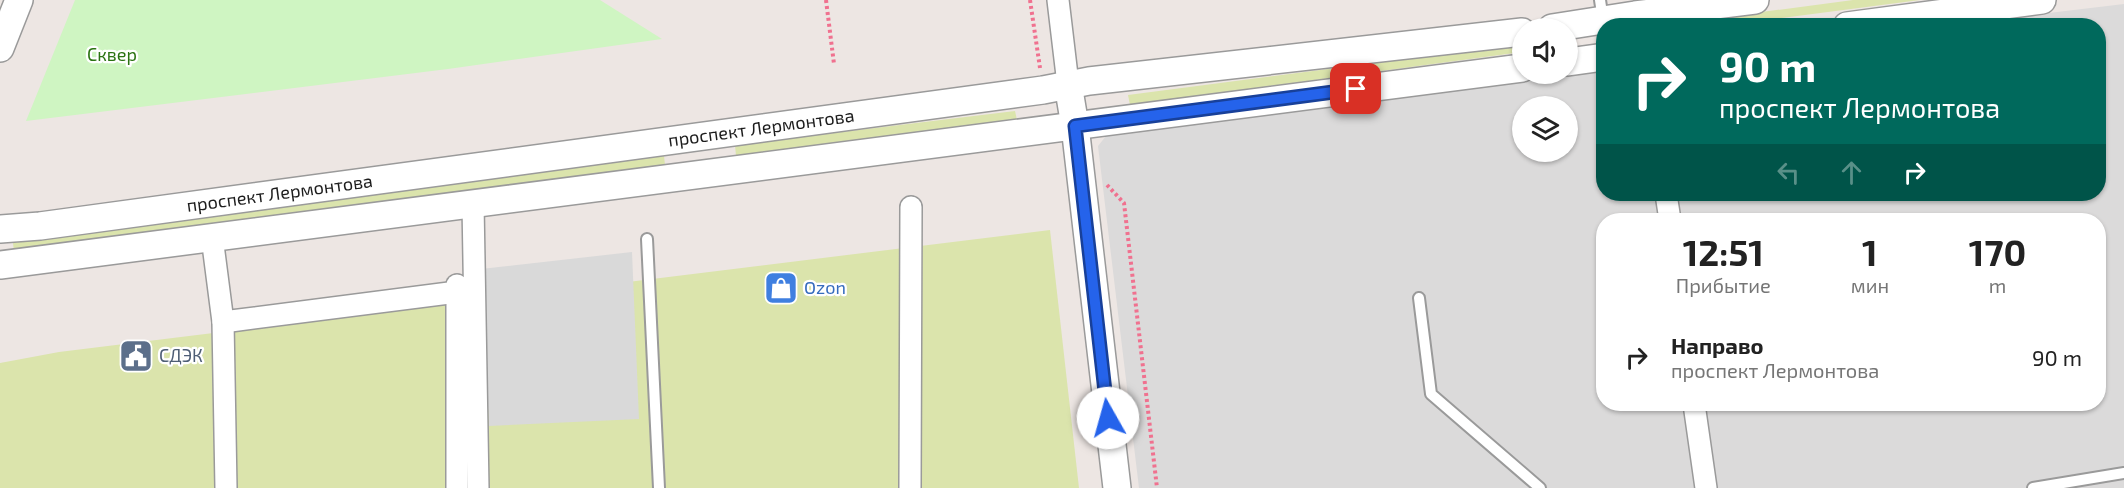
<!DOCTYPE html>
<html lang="ru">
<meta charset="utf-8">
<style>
body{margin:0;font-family:"Exo 2",sans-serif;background:#f2f2f2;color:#222;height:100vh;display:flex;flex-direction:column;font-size:22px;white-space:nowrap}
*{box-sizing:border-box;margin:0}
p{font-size:20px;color:#767676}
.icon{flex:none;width:33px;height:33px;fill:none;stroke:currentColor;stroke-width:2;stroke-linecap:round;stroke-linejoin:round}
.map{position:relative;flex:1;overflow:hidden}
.details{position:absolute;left:1596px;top:213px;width:510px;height:198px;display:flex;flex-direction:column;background:#fff;border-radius:24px;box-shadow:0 2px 4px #0004}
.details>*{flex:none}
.top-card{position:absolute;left:1596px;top:18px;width:510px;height:183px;border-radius:24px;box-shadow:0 2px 4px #0004;background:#00695c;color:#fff;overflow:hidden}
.buttons{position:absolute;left:1512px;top:18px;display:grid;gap:12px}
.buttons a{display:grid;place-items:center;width:66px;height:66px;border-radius:50%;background:#fff;box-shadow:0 2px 4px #0004;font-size:30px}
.pin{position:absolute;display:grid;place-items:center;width:51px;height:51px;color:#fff;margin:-26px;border-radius:12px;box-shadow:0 3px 9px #0006}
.me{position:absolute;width:66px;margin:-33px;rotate:353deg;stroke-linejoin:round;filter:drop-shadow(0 0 4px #0008)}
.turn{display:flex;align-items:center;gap:21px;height:126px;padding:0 24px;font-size:27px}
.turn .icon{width:78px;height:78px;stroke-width:2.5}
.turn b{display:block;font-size:42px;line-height:51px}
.lanes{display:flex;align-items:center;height:57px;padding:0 24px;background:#0003;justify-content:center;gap:30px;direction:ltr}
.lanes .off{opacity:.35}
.eta{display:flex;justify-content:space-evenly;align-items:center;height:102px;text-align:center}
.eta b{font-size:36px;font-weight:700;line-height:42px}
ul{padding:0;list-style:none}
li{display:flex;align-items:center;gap:18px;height:84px;padding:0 24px}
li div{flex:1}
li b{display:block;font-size:22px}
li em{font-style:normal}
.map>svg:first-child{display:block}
</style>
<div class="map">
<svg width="2124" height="488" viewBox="0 0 2124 488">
<rect width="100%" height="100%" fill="#ede6e3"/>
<!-- residential -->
<path fill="#dbdada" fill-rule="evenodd" d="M2124 4V488H1139L1098 146 1110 131 1603 68 1604 194H2098V26L1948 25ZM1522 106H1568V152H1522ZM1604 220H2098V404H1604Z"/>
<!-- grass -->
<g fill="#dbe4ac">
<polygon points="1853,0 1920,0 1729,25 1686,25 1686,22"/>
<polygon points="1522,44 1522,52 1130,105 1128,95"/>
<polygon points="1015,111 1017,120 736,156 735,145"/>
<polygon points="664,156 665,165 14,252 13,243"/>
<polygon points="1050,230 1079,488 0,488 0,363 59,352"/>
</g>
<!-- park -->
<polygon fill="#cff5c2" points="75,0 600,0 662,39 448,69 26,121"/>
<!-- parking -->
<polygon fill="#d9d9d9" points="632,252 639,419 489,426 481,269"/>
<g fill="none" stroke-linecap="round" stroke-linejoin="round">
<defs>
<g id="service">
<polyline points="1600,0 1603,20"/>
<polyline points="647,239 659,488"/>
<polyline points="1419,298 1431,394 1540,488"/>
<polyline points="2033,488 2124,473"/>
</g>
<g id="minor">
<polyline points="1058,0 1068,84"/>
<polyline points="1666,194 1670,220"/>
<polyline points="473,204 478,488"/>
<polyline points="212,237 223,322 226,488"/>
<polyline points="223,322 457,292"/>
<polyline points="1694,404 1706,488"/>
<polyline points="457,488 457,285"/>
<polyline points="910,488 911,207"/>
</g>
<g id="tertiary">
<polyline points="1847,26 2042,0"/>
<polyline points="1552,28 1635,15 1755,0"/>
<polyline points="0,48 19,0"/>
<polyline points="1568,62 1604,57"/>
<polyline points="1068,84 1075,126 1117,488"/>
<path id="s1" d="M0 229 40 226 1043 90 1089 81 1522 32"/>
<polyline points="0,265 1522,68"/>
</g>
</defs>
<!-- service casing -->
<use href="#service" stroke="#9a9a9a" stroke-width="14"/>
<!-- minor casing -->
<use href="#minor" stroke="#9a9a9a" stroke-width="24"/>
<!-- tertiary casing -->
<use href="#tertiary" stroke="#9a9a9a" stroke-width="30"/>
<!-- path -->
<g stroke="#f0718f" stroke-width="4" stroke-dasharray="3 3" stroke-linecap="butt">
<polyline points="826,0 834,64"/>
<polyline points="1030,0 1040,68"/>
<polyline points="1107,185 1124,203 1157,488"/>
</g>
<!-- service -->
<use href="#service" stroke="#fff" stroke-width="10"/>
<!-- minor -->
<use href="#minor" stroke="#fff" stroke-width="21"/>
<!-- tertiary -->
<use href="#tertiary" stroke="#fff" stroke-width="27"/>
</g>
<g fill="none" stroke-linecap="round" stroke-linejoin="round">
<defs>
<polyline id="route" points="1108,418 1075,126 1356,89"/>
</defs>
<!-- route casing -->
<use href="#route" stroke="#184099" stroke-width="15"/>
<!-- route -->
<use href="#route" stroke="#2563eb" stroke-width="10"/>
</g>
<!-- icons -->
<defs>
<symbol id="shop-square" viewBox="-11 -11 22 22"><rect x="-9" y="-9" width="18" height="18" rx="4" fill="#3f7fe0" stroke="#fff"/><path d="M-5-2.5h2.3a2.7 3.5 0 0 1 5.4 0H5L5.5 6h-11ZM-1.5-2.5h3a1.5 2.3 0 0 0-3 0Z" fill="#fff"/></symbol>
<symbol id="civic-square" viewBox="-11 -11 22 22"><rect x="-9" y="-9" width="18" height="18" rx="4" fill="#5c6f8a" stroke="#fff"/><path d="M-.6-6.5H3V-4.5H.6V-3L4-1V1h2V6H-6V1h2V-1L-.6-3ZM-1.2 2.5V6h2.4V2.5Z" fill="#fff"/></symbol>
</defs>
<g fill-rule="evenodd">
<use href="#shop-square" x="762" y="269" width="38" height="38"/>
<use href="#civic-square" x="117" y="337" width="38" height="38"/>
</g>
<g text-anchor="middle" stroke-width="4.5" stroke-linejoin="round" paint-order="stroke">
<!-- park labels -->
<g font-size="18" fill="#2b7312" stroke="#fff">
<text x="112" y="61">Сквер</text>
</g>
<!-- street labels -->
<g font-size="18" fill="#1d1d1d" stroke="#fff">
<text dy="6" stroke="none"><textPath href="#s1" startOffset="768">проспект Лермонтова</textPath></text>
<text dy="6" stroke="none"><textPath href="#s1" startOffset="282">проспект Лермонтова</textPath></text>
</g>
<!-- shop labels -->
<g font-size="18" fill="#366cbe" stroke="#fff" text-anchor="start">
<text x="804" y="294">Ozon</text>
</g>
<!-- service labels -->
<g font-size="18" fill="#4e5e75" stroke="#fff" text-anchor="start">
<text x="159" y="362">СДЭК</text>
</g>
</g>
</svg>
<div class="buttons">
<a><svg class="icon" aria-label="sound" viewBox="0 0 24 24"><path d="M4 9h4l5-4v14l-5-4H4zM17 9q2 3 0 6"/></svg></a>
<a><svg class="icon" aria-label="layers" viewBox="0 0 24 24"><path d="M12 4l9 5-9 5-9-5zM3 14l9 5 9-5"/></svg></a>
</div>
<div class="pin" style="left:1356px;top:89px;background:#d93025"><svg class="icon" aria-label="arrive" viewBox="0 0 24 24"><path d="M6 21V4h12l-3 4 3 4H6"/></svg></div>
<svg class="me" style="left:1108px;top:418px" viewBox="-20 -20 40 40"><circle r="19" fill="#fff"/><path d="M0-13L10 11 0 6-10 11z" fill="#2563eb"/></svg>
<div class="top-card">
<div class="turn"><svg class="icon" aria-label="right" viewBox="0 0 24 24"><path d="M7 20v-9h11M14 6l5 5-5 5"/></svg><div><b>90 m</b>проспект Лермонтова</div></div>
<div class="lanes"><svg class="icon off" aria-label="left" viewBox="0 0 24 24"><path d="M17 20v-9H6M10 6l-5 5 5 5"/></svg><svg class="icon off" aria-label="ahead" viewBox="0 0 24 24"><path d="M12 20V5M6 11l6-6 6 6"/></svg><svg class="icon" aria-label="right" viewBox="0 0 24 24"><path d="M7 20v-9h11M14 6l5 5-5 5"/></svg></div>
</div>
<section class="details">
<div class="eta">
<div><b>12:51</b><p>Прибытие</p></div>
<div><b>1</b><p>мин</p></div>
<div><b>170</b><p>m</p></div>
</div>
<ul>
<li><svg class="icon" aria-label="right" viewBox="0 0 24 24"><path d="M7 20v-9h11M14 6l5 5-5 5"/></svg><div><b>Направо</b><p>проспект Лермонтова</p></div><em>90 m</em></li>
</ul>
</section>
</div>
